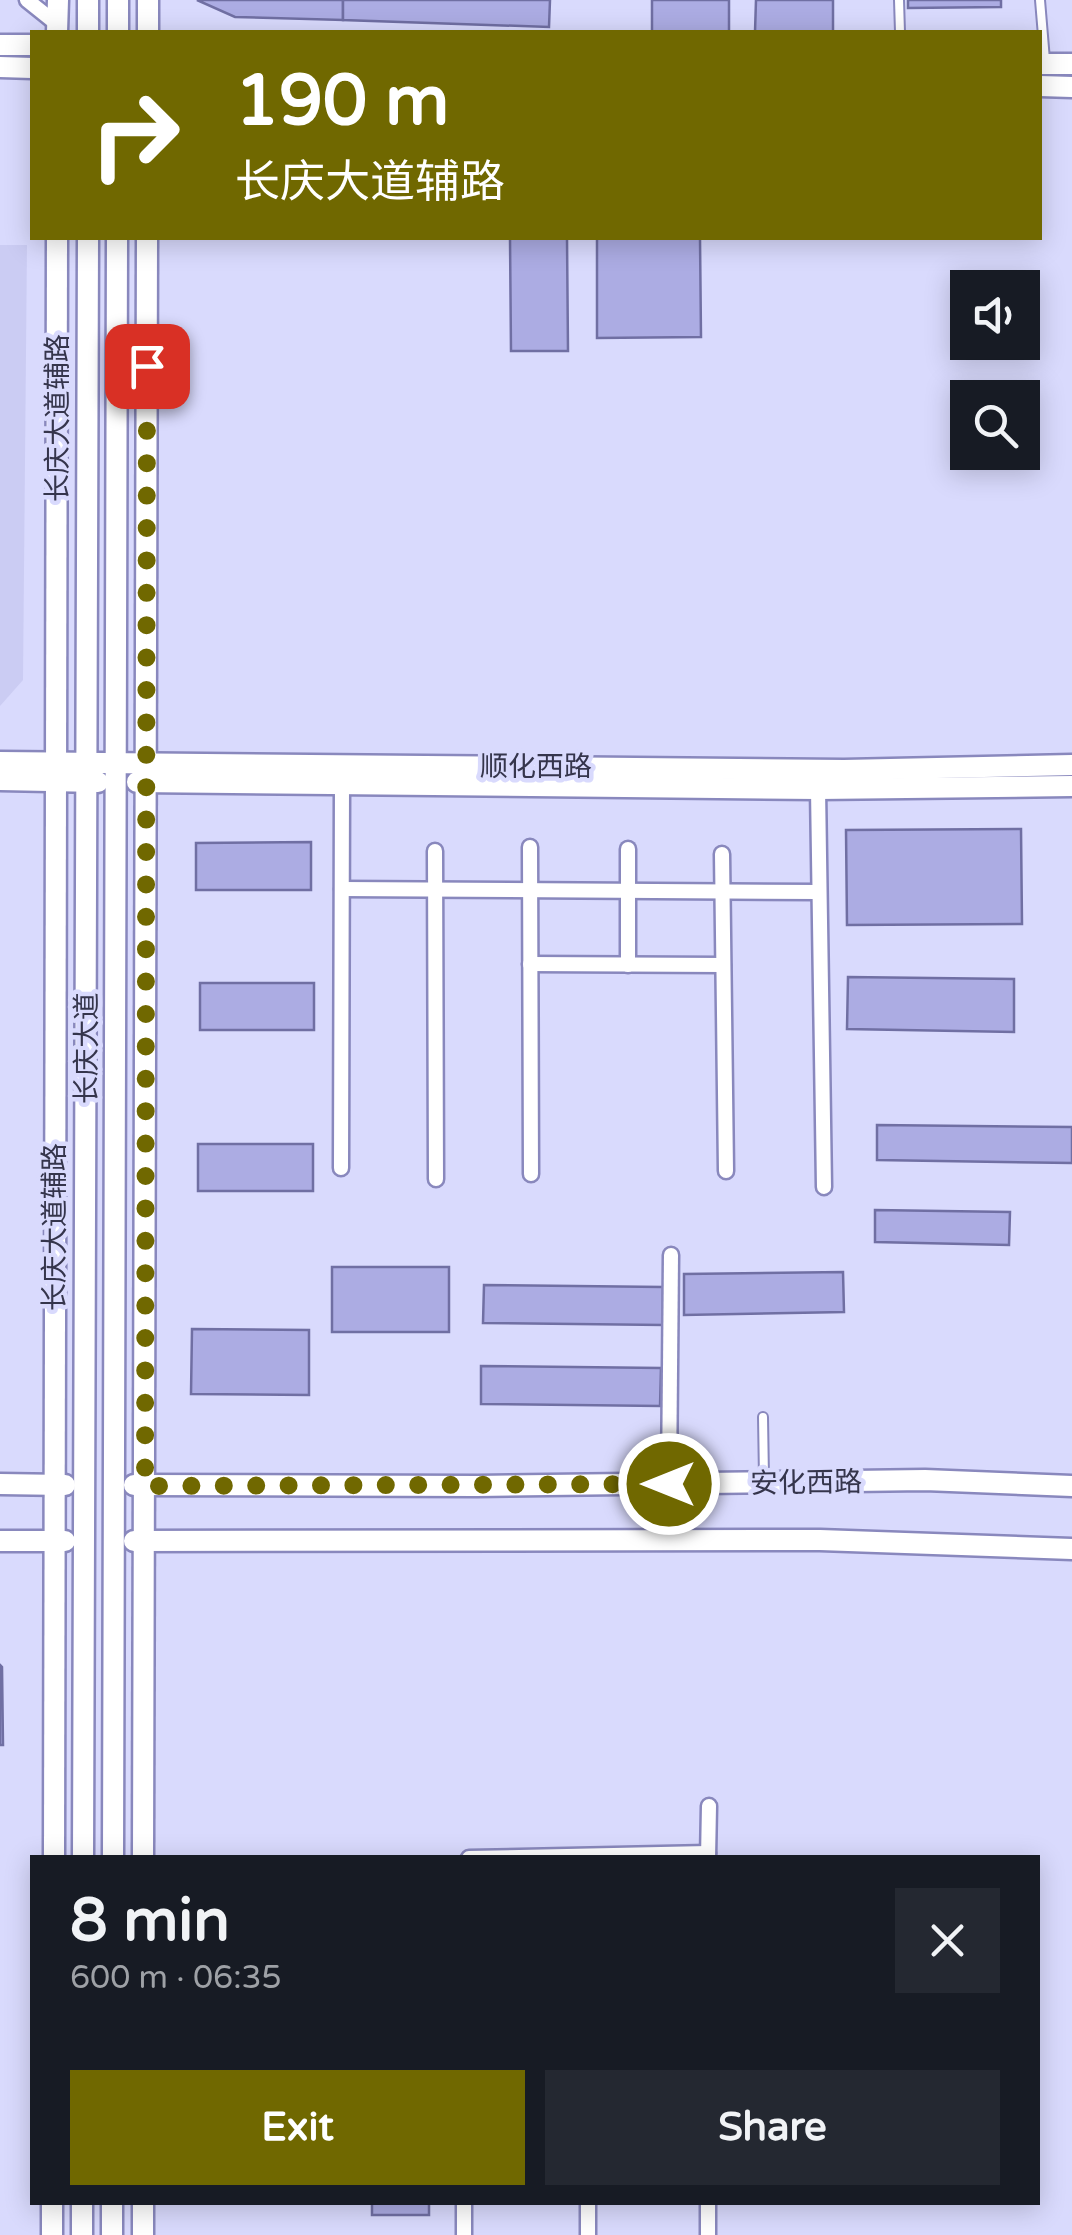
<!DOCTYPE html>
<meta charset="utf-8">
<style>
body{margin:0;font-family:"Varela Round","Noto Sans SC",sans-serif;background:#242831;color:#f1f3f6;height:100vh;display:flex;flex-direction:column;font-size:38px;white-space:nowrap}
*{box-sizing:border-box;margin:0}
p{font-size:32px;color:#9ea1a6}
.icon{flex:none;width:55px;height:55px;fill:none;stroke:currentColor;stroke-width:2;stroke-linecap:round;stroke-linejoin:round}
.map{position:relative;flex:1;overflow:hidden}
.panel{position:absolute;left:30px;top:1855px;width:1010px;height:350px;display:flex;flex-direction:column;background:#171b24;border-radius:0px;box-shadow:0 5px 25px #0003}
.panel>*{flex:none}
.hud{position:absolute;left:30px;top:30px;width:1012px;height:210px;border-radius:0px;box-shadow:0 5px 25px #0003;background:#706800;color:#fff;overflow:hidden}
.fabs{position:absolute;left:950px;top:270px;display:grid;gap:20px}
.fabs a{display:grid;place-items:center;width:90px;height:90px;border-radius:0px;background:#171b24;box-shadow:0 5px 25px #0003;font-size:50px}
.pin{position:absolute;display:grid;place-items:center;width:85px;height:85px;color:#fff;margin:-42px;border-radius:20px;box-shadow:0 5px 15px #0006}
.me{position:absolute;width:110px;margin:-55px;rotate:270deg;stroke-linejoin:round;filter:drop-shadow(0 0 8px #0008)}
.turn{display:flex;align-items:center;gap:35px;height:210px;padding:0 40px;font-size:45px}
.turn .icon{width:130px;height:130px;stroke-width:2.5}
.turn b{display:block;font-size:70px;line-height:85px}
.round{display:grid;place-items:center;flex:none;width:105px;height:105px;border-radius:0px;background:#242831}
.headline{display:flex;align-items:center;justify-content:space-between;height:170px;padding:0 40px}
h1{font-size:60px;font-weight:700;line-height:75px}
.button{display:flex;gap:20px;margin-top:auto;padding:20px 40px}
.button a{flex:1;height:115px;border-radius:0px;background:#706800;color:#fff;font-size:40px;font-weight:700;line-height:115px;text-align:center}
.button a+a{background:#242831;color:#f1f3f6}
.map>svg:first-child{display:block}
</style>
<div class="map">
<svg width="1072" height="2235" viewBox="0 0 1072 2235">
<rect width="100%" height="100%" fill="#d9dafd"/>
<!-- built -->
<polygon fill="#cbccf3" points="0,245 27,245 23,680 0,706"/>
<!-- building -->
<g fill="#acace3" stroke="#706fa3" stroke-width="2.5">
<polygon points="197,0 343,0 343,20 235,17"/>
<polygon points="343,0 550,0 549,27 343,20"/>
<rect x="652" y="0" width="77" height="32"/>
<polygon points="756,0 833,0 833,32 755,32"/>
<polygon points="908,0 1001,0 1001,7 908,8"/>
<polygon points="510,238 567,238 568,351 511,351"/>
<polygon points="597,238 700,238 701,337 597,338"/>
<polygon points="1021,829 1022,924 847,925 846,830"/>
<polygon points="311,842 311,890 196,890 196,843"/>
<polygon points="848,977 1014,979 1014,1032 847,1029"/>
<rect x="200" y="983" width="114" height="47"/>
<polygon points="877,1125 1072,1127 1072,1163 877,1160"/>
<rect x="198" y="1144" width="115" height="47"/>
<polygon points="875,1210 1010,1212 1009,1245 875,1242"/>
<rect x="332" y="1267" width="117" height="65"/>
<polygon points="843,1272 844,1312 684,1315 684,1274"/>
<polygon points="484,1285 663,1287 663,1325 483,1323"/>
<polygon points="192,1329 309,1330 309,1395 191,1394"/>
<polygon points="481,1366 661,1368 660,1406 481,1404"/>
<polygon points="0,1665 2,1667 3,1745 0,1745"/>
<rect x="372" y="2202" width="57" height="13"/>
</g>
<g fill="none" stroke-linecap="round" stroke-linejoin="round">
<defs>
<g id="lane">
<polyline points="899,0 900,32"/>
<polyline points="1040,0 1045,60"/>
<polyline points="763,1417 764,1478"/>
</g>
<g id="street">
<polyline points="27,0 57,24"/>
<polyline points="818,789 824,1187"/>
<polyline points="530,847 531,1174"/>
<polyline points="435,851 436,1179"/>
<polyline points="722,854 726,1171"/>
<polyline points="342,889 819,892"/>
<polyline points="530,964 723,965"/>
<polyline points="628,965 628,849"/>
<polyline points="341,1168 342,785"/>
<polyline points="669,1483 671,1255"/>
<polyline points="469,1858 708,1853"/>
<polyline points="708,1858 709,1806"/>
<polyline points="464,2202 464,2235"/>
<polyline points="588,2235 588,2202"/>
<polyline points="708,2235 708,2202"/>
</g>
<g id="secondary">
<polyline points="88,0 88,32"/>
<polyline points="57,32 58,0"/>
<polyline points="118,32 118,0"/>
<polyline points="148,32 148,0"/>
<polyline points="0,45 32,45"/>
<polyline points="1040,64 1072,64"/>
<polyline points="0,67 32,68"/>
<polyline points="1040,86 1072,87"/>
<polyline points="0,762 844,770 1072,765"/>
<polyline points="0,780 98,782"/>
<polyline points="137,782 818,789 1072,786"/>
<polyline points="0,1484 65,1485"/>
<polyline points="134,1485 477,1486 925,1480 1072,1486"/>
<polyline points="0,1541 65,1541"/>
<polyline points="134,1541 820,1540 1072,1549"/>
<polyline points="54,1858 57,238"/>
<polyline points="83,1858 88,238"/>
<polyline points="113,1858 117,238"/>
<polyline points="143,1858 147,238"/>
<polyline points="52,2235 52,2202"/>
<polyline points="82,2235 82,2202"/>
<polyline points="112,2235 112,2202"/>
<polyline points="143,2235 143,2202"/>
</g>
</defs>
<!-- lane casing -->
<use href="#lane" stroke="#8988bd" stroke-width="12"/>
<!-- street casing -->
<use href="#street" stroke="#8988bd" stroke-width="19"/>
<!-- secondary casing -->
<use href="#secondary" stroke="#8988bd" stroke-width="25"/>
<!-- lane -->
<use href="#lane" stroke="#fff" stroke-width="8"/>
<!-- street -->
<use href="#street" stroke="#fff" stroke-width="14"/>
<!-- secondary -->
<use href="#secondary" stroke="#fff" stroke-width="20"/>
</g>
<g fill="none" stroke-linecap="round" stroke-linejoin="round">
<!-- route -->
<polyline stroke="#706800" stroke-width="18" stroke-dasharray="0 32.4" points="147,366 145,1486 669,1484"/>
</g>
<g text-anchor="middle" stroke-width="9" stroke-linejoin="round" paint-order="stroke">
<!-- street labels -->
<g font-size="28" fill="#35354c" stroke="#d9dafd">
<text transform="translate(57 418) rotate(-90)" y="10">长庆大道辅路</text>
<text x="536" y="776">顺化西路</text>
<text transform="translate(86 1048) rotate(-90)" y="10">长庆大道</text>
<text transform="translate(54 1227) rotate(-90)" y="10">长庆大道辅路</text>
<text transform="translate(806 1482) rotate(-1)" y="10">安化西路</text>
</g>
</g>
</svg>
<div class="fabs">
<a><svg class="icon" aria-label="sound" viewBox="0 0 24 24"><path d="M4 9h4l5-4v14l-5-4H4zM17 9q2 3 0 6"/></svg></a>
<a><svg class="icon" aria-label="search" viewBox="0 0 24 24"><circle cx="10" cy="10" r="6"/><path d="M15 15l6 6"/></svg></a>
</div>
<div class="pin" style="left:147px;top:366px;background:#d93025"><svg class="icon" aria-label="arrive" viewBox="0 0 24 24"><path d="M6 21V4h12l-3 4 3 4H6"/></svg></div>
<svg class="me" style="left:669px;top:1484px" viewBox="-20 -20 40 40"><circle r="17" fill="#706800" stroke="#fff" stroke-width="3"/><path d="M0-11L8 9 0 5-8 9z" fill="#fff"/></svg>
<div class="hud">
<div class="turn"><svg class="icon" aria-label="right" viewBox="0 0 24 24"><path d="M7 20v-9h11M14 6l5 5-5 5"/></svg><div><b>190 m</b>长庆大道辅路</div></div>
</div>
<section class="panel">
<div class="headline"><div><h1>8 min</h1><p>600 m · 06:35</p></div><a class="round"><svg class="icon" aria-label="close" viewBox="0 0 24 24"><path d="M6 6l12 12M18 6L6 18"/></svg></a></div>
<div class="button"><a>Exit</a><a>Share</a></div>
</section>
</div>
